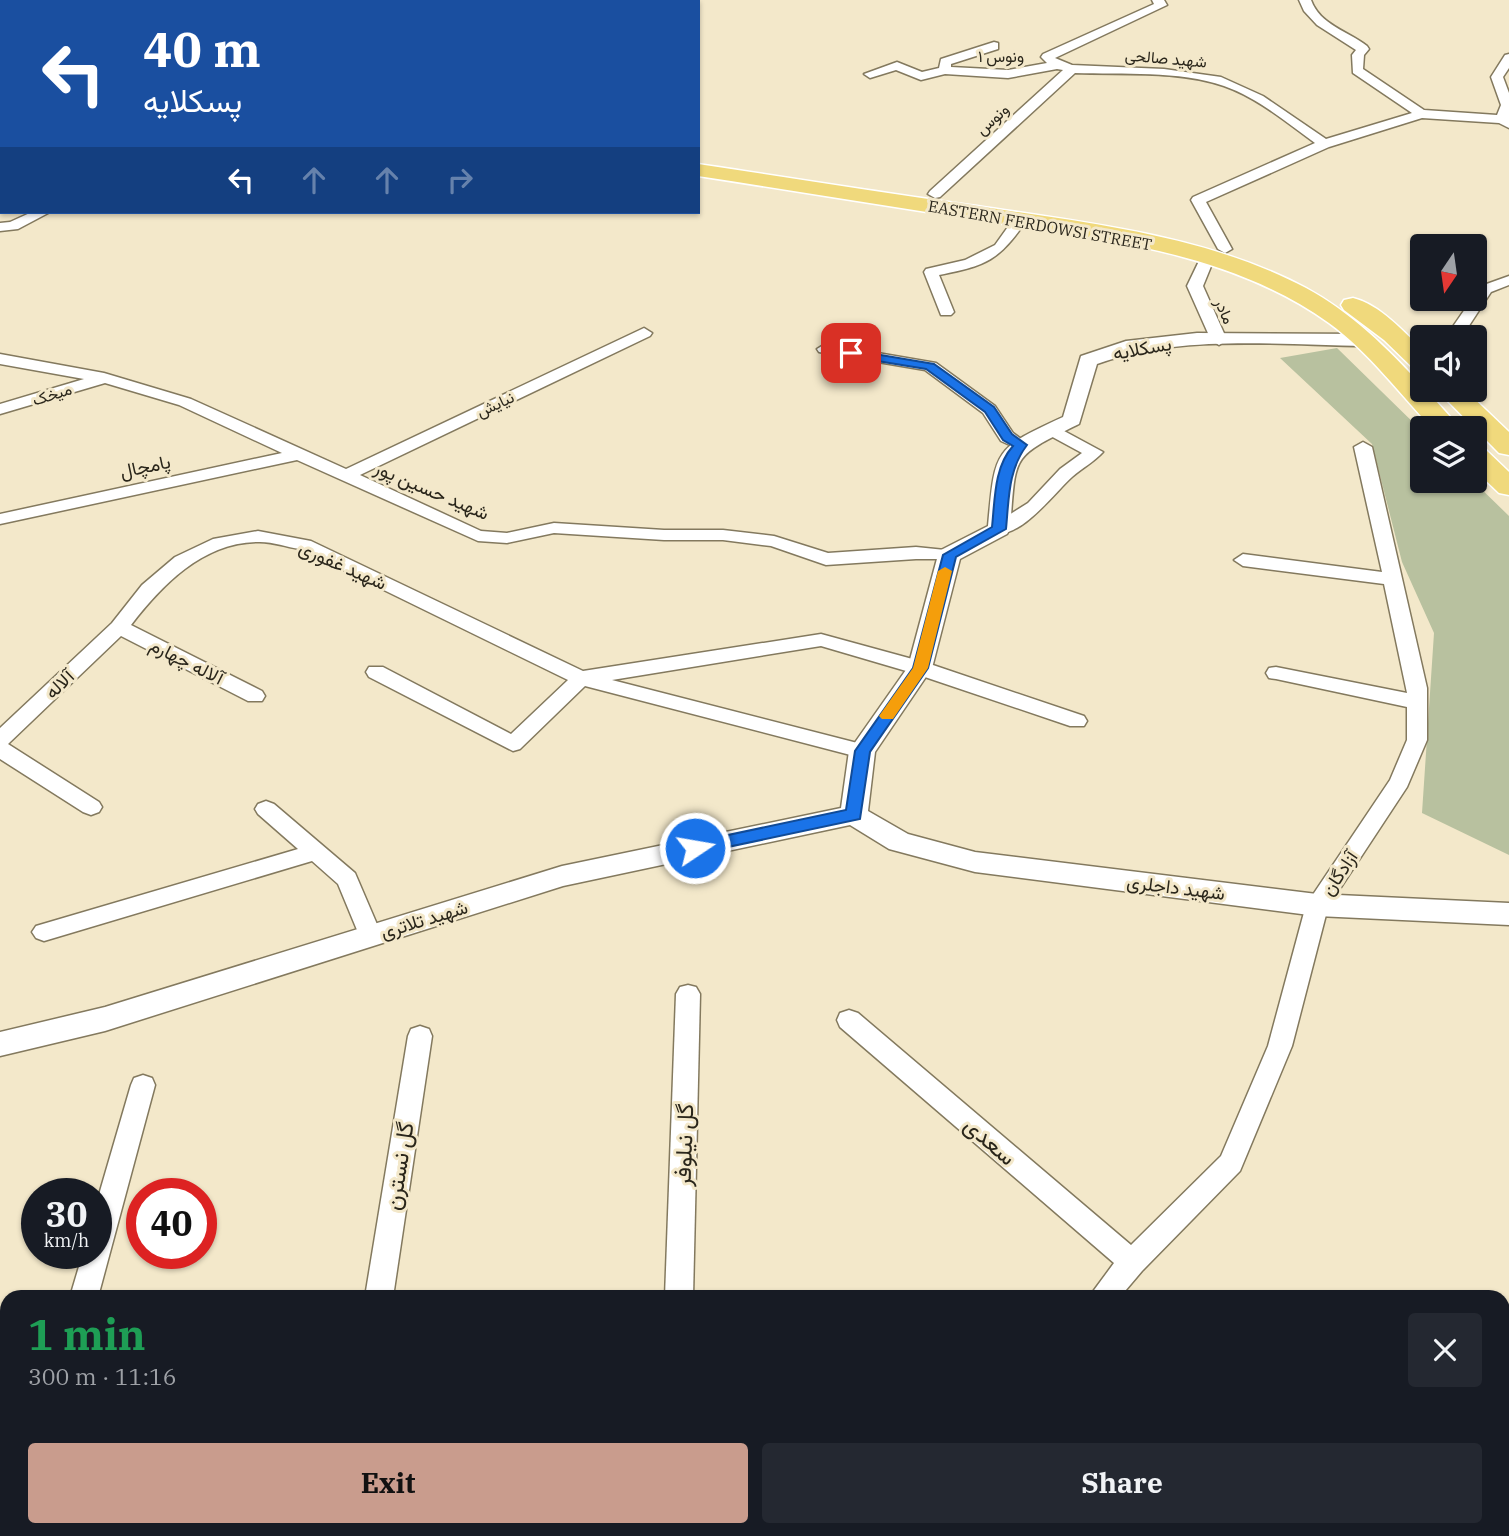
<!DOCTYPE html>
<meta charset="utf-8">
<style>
body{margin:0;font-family:"IBM Plex Serif",Vazirmatn,serif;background:#242831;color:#f1f3f6;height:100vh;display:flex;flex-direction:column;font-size:26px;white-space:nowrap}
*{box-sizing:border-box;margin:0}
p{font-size:23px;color:#9ea1a6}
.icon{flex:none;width:38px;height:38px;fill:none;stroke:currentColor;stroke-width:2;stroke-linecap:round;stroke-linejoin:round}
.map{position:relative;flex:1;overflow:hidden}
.side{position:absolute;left:0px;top:1290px;width:1510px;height:247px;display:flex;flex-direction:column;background:#171b24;border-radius:21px 21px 0 0;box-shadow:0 2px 5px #0004}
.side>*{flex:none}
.hud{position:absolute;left:0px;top:0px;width:700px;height:214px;box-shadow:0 2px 5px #0004;background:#1a4fa0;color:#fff;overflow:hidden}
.needle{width:46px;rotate:193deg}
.fabs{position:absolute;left:1410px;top:234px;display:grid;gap:14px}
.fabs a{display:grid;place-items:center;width:77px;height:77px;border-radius:7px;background:#171b24;box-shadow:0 2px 5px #0004;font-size:35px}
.speed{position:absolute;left:21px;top:1178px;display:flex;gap:14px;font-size:35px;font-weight:700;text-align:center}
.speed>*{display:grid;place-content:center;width:91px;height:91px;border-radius:50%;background:#171b24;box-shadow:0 2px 5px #0004;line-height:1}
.speed small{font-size:18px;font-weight:400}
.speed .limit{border:10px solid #d22;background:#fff;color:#111}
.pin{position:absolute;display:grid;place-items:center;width:60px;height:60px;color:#fff;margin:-30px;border-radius:14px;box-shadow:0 4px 10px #0006}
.me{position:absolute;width:77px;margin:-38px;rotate:78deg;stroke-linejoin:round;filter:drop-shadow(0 0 5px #0008)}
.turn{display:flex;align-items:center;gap:24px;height:147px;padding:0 28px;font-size:32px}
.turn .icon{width:91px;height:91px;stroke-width:2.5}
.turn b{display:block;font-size:49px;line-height:60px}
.lanes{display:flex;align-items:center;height:66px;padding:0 28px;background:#0003;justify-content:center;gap:35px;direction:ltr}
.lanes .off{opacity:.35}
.round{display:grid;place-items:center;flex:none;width:74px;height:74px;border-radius:7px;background:#242831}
.head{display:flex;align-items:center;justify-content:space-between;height:119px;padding:0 28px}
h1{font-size:42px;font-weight:800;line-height:52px;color:#1e9e55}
.button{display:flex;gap:14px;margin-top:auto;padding:14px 28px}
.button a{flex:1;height:80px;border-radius:7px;background:#c99c8d;color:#111;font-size:28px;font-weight:800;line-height:80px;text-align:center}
.button a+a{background:#242831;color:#f1f3f6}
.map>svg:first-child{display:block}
</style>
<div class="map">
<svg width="1509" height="1536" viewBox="0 0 1509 1536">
<rect width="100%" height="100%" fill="#f3e8ca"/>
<!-- green -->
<polygon fill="#b8c19f" points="1337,348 1423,432 1423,481 1473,481 1509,516 1509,855 1422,813 1434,633 1402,562 1372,444 1280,358"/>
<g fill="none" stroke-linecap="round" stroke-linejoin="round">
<defs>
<g id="minor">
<polygon points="168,0 186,0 166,2"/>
<polygon points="384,0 396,0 382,2"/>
<polygon points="549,0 591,0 547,2"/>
<path d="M1152 0H1164L1167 5 1055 58 1072 65 1164 69 1221 77 1263 96 1326 139 1412 113 1353 73 1352 55 1356 50 1317 25 1304 11 1299 0H1311C1320 25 1348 31 1367 46L1369 49 1364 55 1363 69 1424 110 1497 115 1501 105 1491 77 1505 55 1509 54V68L1503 77 1509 93V128L1499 123 1422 118 1329 147 1206 202 1232 249 1225 253 1218 249 1191 200 1193 197 1315 143C1286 122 1258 98 1224 86 1178 70 1123 75 1075 73L940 197 935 198 928 194 930 191 1063 70 1057 69 1008 78 945 74 921 80 896 70 870 78 864 74 897 62 922 72 939 68 941 59 994 42 998 43V49L951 64V67L1008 70 1047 63 1041 57 1043 54 1154 4Z"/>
<rect x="0" y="4" width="2" height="6"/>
<rect x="0" y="39" width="2" height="8"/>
<rect x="0" y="180" width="2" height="8"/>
<polygon points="32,212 50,212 18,229 0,231 0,223 10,222"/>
<path d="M1020 216 1027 220C998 261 988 265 939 275L954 312 951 315H941L924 272 926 269 965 260 995 245 1015 217Z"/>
<polygon points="1207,255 1214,259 1203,286 1227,340 1219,345 1211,340 1187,286 1200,259"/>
<polygon points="1509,276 1509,285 1491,292 1461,338 1445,338 1472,299 1475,299 1481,286"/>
<polygon points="644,328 652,333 650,336 360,475 481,531 507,533 554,523 664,530 723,530 774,536 828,553 916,547 955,551 958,555 955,559 916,559 826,565 771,546 723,540 664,540 554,533 507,543 478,541 297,460 0,524 0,514 282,453 179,405 105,383 0,414 0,404 84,379 0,364 0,354 104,373 191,399 346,469"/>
<polygon points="825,344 936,363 995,406 1013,433 1029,445 1021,450 1001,441 983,413 925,370 819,352 817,349"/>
<path d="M1053 425 1103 452C1094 462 1082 468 1072 477 1054 493 1020 540 993 533L990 529 993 525 1028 503 1060 469 1082 453 1047 434 1045 430Z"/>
<polygon points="1363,442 1372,447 1427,688 1427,740 1407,787 1328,907 1292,1046 1240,1171 1142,1271 1120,1297 1089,1297 1114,1263 840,1027 837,1020 840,1013 849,1010 858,1013 1131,1245 1221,1156 1268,1046 1306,905 1390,780 1407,740 1407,707 1276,679 1269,678 1266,673 1269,668 1276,667 1407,693 1384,584 1243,566 1234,560 1243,554 1382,572 1354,447"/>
<path d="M258 531 311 541 583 671 821 634 927 663 1084 716 1087 721 1084 726H1070L913 673 821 646 612 680 869 746 872 751 869 756 862 758 585 686 520 749 513 751 369 677 366 672 369 667H383L511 734 568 680 300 549C286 547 271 541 257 542 202 543 162 585 131 625L262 691 265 696 262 701H248L121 636 8 744 99 802 102 807 99 812 91 815 83 812 0 759V728L112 623 142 585 175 557 213 539Z"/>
<polygon points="266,801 274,804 355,873 382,936 378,942 370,945 362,942 338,884 312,861 44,941 36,938 32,932 36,926 298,849 258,814 255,809 258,804"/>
<polygon points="688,985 696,987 700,994 693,1297 665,1297 676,994 680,987"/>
<polygon points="420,1026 429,1029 432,1036 393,1297 365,1297 408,1036 411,1029"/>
<polygon points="143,1075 152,1078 155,1085 98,1297 70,1297 83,1253 96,1253 96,1205 131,1085 134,1078"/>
<polygon points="946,1530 977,1530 975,1536 944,1536"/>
</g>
<g id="tertiary">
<rect x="0" y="71" width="2" height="10"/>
<path d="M1197 333 1365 334 1375 340 1365 346C1277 345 1182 334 1097 364L1079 424C1010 458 1016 453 1010 529L1007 534 960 559 932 668 875 752 868 811 908 834 975 852 1317 894 1509 903V925L1317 916 975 872 889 849 850 825 563 886 105 1031 0 1056V1032L105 1007 562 866 841 808 849 751 908 667 938 555 941 550 988 526C995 450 993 449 1063 417L1081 356 1126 341Z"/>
<rect x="0" y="1380" width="7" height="34"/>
</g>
<g id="primary">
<rect x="0" y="55" width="2" height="12"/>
<path d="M698 164C791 178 884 193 977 206 1087 223 1206 235 1306 288 1352 313 1387 348 1423 387V390H1426L1461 429H1433C1399 393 1369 352 1329 323 1226 249 1092 238 971 219 880 205 789 190 698 176Z"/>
<path d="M1353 298C1379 304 1404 332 1423 350V372L1414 369 1384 340 1344 310 1341 305 1344 300Z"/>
<polygon points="1437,390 1465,390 1509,432 1509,455 1499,453"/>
<polygon points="1475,447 1485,449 1509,472 1509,495 1499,493 1475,470"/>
</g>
</defs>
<!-- minor casing -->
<use href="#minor" stroke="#83795e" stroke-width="3"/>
<!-- tertiary casing -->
<use href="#tertiary" stroke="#83795e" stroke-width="3"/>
<!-- primary casing -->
<use href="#primary" stroke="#fff" stroke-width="3"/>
<!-- minor -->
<use href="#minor" fill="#fff" fill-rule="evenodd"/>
<!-- tertiary -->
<use href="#tertiary" fill="#fff" fill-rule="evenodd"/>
<!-- primary -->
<use href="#primary" fill="#f0d97c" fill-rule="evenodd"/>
</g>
<!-- route -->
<path fill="#1a73e8" stroke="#114b97" stroke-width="2" d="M851 350 934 364 994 407 1012 434 1027 445C1008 470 1009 498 1006 529L956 557 928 668 870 752 860 819 695 854 689 853 686 848 689 844 695 842 846 810 855 751 913 668 943 555 992 527C995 499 994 467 1013 446L1003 440 985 412 926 369 847 356 845 353Z"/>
<!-- slow -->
<polygon fill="#f59e0b" points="945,567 952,571 928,668 893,719 882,719 879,716 913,668 938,571"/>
<g text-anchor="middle" stroke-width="6" stroke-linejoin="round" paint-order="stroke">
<!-- far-street labels -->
<g font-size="16" fill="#2a261b" stroke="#f3e8ca">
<text x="1001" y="62">ونوس ۱</text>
<text transform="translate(1166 58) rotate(5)" y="6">شهید صالحی</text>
<text transform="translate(992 119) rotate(-42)" y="6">ونوس</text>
<text transform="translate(1040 225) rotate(10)" y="6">EASTERN FERDOWSI STREET</text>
<text transform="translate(1225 311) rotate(66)" y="6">مادر</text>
<text transform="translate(52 394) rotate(-17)" y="6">میخک</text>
<text transform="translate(495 404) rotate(-25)" y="6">نیایش</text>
</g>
<!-- street labels -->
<g font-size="19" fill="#2a261b" stroke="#f3e8ca">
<text transform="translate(1142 348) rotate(-10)" y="7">پسکلایه</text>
<text transform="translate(145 466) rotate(-12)" y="7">پامچال</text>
<text transform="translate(432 490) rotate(23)" y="7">شهید حسین پور</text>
<text transform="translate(343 565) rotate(24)" y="7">شهید غفوری</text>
<text transform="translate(187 661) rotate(27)" y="7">آلاله چهارم</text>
<text transform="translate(59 684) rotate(-44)" y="7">آلاله</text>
<text transform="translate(1339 873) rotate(-56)" y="7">آزادگان</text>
<text transform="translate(1176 887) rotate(7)" y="7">شهید داجلری</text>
<text transform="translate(424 919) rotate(-17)" y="7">شهید تلاتری</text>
</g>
<!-- near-street labels -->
<g font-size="23" fill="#2a261b" stroke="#f3e8ca">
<text transform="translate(990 1141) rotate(41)" y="8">سعدی</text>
<text transform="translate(684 1145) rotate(-88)" y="8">گل نیلوفر</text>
<text transform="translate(399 1166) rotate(-81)" y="8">گل نسترن</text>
</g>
</g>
</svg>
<div class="fabs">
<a><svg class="needle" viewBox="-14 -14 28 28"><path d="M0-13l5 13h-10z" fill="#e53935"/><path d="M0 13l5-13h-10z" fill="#9ea1a6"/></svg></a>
<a><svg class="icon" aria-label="sound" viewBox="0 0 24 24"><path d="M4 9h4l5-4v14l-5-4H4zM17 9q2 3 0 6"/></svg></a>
<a><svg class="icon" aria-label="layers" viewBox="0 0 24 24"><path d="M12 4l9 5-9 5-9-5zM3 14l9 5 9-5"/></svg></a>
</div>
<div class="speed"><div>30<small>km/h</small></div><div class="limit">40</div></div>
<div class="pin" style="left:851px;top:353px;background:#d93025"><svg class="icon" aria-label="arrive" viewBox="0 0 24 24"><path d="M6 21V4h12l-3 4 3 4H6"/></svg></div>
<svg class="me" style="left:695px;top:848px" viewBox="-20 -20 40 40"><circle r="17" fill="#1a73e8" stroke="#fff" stroke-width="3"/><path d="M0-11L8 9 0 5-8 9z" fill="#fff"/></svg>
<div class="hud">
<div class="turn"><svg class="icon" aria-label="left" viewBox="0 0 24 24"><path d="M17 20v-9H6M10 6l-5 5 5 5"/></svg><div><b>40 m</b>پسکلایه</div></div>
<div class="lanes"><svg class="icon" aria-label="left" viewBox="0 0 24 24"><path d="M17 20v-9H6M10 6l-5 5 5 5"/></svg><svg class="icon off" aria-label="ahead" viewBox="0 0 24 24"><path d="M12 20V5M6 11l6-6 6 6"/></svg><svg class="icon off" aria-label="ahead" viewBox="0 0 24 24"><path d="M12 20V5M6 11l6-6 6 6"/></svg><svg class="icon off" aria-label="right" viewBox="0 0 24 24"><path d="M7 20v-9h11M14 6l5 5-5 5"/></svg></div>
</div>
<section class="side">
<div class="head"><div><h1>1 min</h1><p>300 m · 11:16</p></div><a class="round"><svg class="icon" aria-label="close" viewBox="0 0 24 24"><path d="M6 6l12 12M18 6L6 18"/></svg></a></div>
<div class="button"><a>Exit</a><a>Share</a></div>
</section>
</div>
